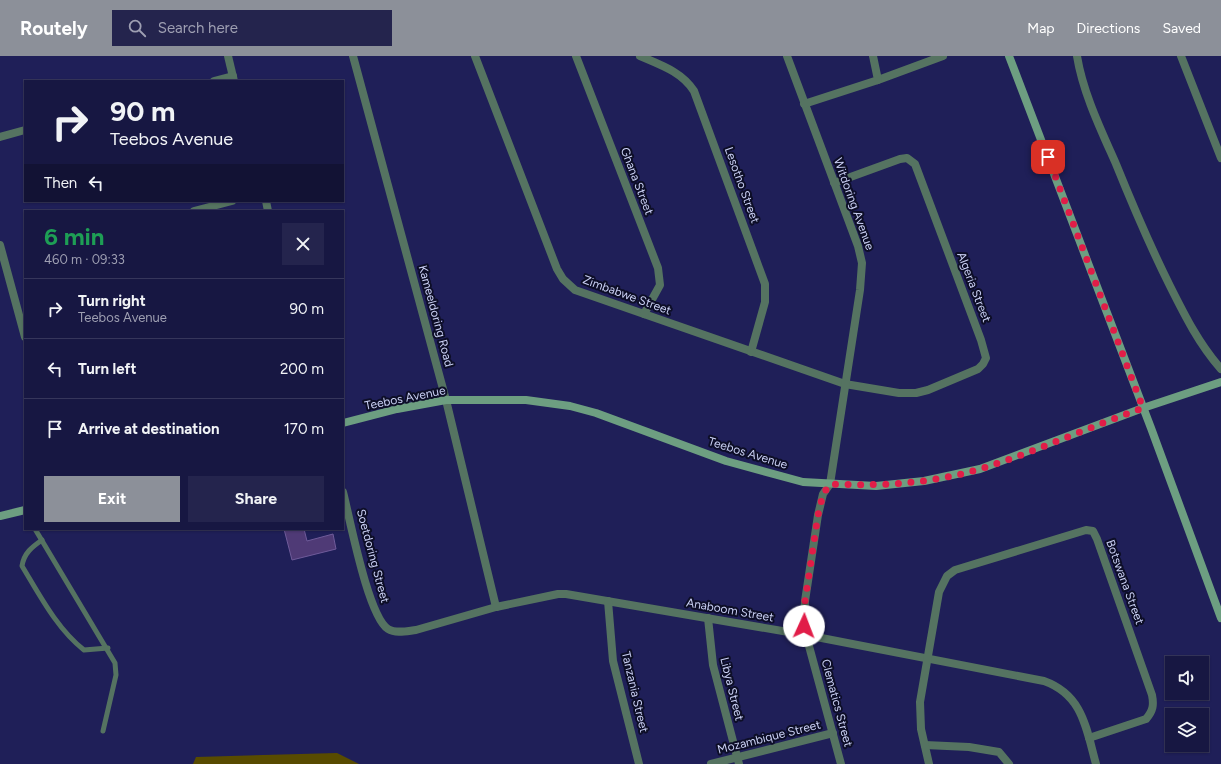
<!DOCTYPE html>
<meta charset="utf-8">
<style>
body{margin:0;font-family:Figtree,sans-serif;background:#24244d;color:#f1f3f6;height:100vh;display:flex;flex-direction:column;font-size:15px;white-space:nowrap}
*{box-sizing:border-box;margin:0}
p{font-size:13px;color:#9e9fb2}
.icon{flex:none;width:22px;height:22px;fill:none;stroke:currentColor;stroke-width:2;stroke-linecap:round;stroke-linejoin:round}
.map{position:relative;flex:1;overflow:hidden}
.sheet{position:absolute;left:24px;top:154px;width:320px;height:320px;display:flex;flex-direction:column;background:#171742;border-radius:0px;box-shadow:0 1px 3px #0004,0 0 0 1px #36365b}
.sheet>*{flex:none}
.top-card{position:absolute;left:24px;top:24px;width:320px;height:122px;border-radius:0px;box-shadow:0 1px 3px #0004,0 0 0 1px #36365b;background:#171742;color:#f1f3f6;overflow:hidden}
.fabs{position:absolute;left:1165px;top:600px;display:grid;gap:8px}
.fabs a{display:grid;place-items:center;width:44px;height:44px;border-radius:0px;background:#171742;box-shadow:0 1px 3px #0004,0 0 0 1px #36365b;font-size:20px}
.pin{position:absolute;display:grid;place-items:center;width:34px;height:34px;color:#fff;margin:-17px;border-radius:8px;box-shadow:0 2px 6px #0006}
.me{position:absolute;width:44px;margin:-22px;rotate:2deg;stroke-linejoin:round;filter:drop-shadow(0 0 3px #0008)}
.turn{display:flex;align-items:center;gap:14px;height:84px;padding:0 20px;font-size:18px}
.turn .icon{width:52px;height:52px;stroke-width:2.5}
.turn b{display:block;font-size:28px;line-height:34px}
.then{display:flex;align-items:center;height:38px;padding:0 20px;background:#0003;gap:8px;font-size:15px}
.round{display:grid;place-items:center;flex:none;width:42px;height:42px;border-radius:0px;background:#24244d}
.head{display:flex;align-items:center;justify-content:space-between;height:68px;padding:0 20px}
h1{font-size:24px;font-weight:700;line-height:30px;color:#1e9e55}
.action{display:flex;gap:8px;margin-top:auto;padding:8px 20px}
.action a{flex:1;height:46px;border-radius:0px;background:#8c9099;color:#fff;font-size:16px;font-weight:700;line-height:46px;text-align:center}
.action a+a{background:#24244d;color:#f1f3f6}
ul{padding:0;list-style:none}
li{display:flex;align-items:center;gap:12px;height:60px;padding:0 20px;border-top:1px solid #36365b}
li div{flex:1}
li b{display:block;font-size:15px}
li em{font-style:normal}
header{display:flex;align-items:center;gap:24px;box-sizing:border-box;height:56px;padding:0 20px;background:#8c9099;color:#fff}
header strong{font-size:19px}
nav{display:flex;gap:22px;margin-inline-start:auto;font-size:14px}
.search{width:280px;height:36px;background:#24244d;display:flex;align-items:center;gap:10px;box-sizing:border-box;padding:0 14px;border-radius:0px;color:#9e9fb2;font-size:15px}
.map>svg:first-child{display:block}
</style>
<header>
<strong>Routely</strong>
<div class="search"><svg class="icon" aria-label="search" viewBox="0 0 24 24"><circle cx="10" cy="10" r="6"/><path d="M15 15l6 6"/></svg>Search here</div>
<nav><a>Map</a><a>Directions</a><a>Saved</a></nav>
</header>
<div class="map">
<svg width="1221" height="708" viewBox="0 0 1221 708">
<rect width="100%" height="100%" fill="#1f1f58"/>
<!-- green -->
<polygon fill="#584b00" points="337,697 359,708 193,708 196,701"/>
<!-- building -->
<polygon fill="#4f3a76" stroke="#6f5b9a" points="284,473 304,473 307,485 333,478 336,493 292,504"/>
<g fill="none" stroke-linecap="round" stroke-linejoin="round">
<!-- lane -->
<g stroke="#557361" stroke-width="5">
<polyline points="35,473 115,607 116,619 103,675"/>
<path d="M42 484C32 491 24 497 22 510 39 538 57 573 84 594L108 592"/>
</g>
<!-- street -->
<g stroke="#557361" stroke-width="8">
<polyline points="228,0 234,25"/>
<polyline points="353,0 446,344 496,551"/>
<polyline points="475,0 557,213 563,223 575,234 845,328 899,337 916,337 928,334 978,313 983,308 986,302 981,284 915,108 907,102 900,103 834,127"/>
<polyline points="576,0 658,212 660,229 644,258"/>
<path d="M640 0C661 9 682 16 694 35L765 228V246L751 296"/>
<polyline points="787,0 858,190 862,207 860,234 830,428 823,438 818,459 805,545 804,570 806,579 841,708"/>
<path d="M1077 0C1083 37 1101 74 1116 108 1133 150 1150 190 1170 230 1185 260 1199 288 1221 313"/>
<polyline points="1181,0 1221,102"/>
<polyline points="878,24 943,0"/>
<polyline points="214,25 233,20"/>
<polyline points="804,48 878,24 873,0"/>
<polyline points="0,81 25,74"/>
<polyline points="266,145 268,155"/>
<polyline points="194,155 232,145"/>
<polyline points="0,189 25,281"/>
<path d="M343 436C350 463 368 560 388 573 396 578 407 575 416 574L496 551 558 538H566L806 579 1044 625C1083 639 1086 672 1096 708"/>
<polyline points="608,545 613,605 639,708"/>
<polyline points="708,562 713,609 739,708"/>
<polyline points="925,689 969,691 999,696 1009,708"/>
<polyline points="711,708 833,677"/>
<path d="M929 708 921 673 920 646 939 536 947 520 955 514 1086 474 1093 475 1097 483 1152 639C1154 649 1153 655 1146 663L1089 682"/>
</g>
<!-- secondary -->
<g stroke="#6d9e81" stroke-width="8">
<polyline points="1009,0 1151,372 1221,562"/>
<polyline points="343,367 397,353 446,344 526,344 570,350 596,357 726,405 803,426 876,430 924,425 980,413 1143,352 1221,326"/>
<polyline points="0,460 25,454"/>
</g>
</g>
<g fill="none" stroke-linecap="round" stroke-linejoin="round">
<!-- route -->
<path stroke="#e11d48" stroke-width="7" stroke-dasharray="0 12.6" d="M804 570 805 545 818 459 823 438 830 428C881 430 930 428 980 413 1035 396 1089 371 1143 352L1048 101"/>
</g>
<g text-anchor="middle" stroke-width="4" stroke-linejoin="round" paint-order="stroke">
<!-- street labels -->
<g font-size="12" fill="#cad0f4" stroke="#0d0e27">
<text transform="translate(637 125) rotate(69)" y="4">Ghana Street</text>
<text transform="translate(742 129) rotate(70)" y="4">Lesotho Street</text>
<text transform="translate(854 148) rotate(70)" y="4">Witdoring Avenue</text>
<text transform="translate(974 231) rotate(69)" y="4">Algeria Street</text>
<text transform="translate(627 239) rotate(20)" y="4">Zimbabwe Street</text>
<text transform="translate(436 260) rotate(75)" y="4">Kameeldoring Road</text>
<text transform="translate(405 342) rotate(-11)" y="4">Teebos Avenue</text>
<text transform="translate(748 397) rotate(17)" y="4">Teebos Avenue</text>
<text transform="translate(373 500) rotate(75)" y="4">Soetdoring Street</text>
<text transform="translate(1125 526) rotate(70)" y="4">Botswana Street</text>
<text transform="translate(730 554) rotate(10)" y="4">Anaboom Street</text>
<text transform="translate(732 633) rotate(76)" y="4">Libya Street</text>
<text transform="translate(635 636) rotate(77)" y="4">Tanzania Street</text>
<text transform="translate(837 647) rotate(75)" y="4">Clematics Street</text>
<text transform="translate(769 681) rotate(-14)" y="4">Mozambique Street</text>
</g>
</g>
</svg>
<div class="fabs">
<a><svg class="icon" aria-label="sound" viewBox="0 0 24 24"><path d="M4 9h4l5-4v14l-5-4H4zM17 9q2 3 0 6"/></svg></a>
<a><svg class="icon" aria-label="layers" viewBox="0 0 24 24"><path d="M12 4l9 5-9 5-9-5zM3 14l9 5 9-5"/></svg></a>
</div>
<div class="pin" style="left:1048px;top:101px;background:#d93025"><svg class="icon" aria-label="arrive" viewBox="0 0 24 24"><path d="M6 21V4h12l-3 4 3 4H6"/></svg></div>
<svg class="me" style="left:804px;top:570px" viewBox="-20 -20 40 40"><circle r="19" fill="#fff"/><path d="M0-13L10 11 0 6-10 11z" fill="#e11d48"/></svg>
<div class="top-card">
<div class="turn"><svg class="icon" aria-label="right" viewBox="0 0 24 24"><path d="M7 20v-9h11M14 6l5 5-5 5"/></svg><div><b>90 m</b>Teebos Avenue</div></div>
<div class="then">Then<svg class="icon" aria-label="left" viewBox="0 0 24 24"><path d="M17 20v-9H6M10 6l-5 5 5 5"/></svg></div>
</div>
<section class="sheet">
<div class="head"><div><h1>6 min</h1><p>460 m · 09:33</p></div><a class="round"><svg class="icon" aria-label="close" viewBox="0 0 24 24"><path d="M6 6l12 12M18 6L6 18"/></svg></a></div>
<ul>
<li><svg class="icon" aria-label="right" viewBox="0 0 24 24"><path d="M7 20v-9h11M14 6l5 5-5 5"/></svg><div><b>Turn right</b><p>Teebos Avenue</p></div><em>90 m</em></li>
<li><svg class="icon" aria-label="left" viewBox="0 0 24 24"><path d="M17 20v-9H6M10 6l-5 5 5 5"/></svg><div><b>Turn left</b></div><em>200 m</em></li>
<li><svg class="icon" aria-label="arrive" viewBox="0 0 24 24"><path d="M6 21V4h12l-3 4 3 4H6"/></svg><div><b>Arrive at destination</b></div><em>170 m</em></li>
</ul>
<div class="action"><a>Exit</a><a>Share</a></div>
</section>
</div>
